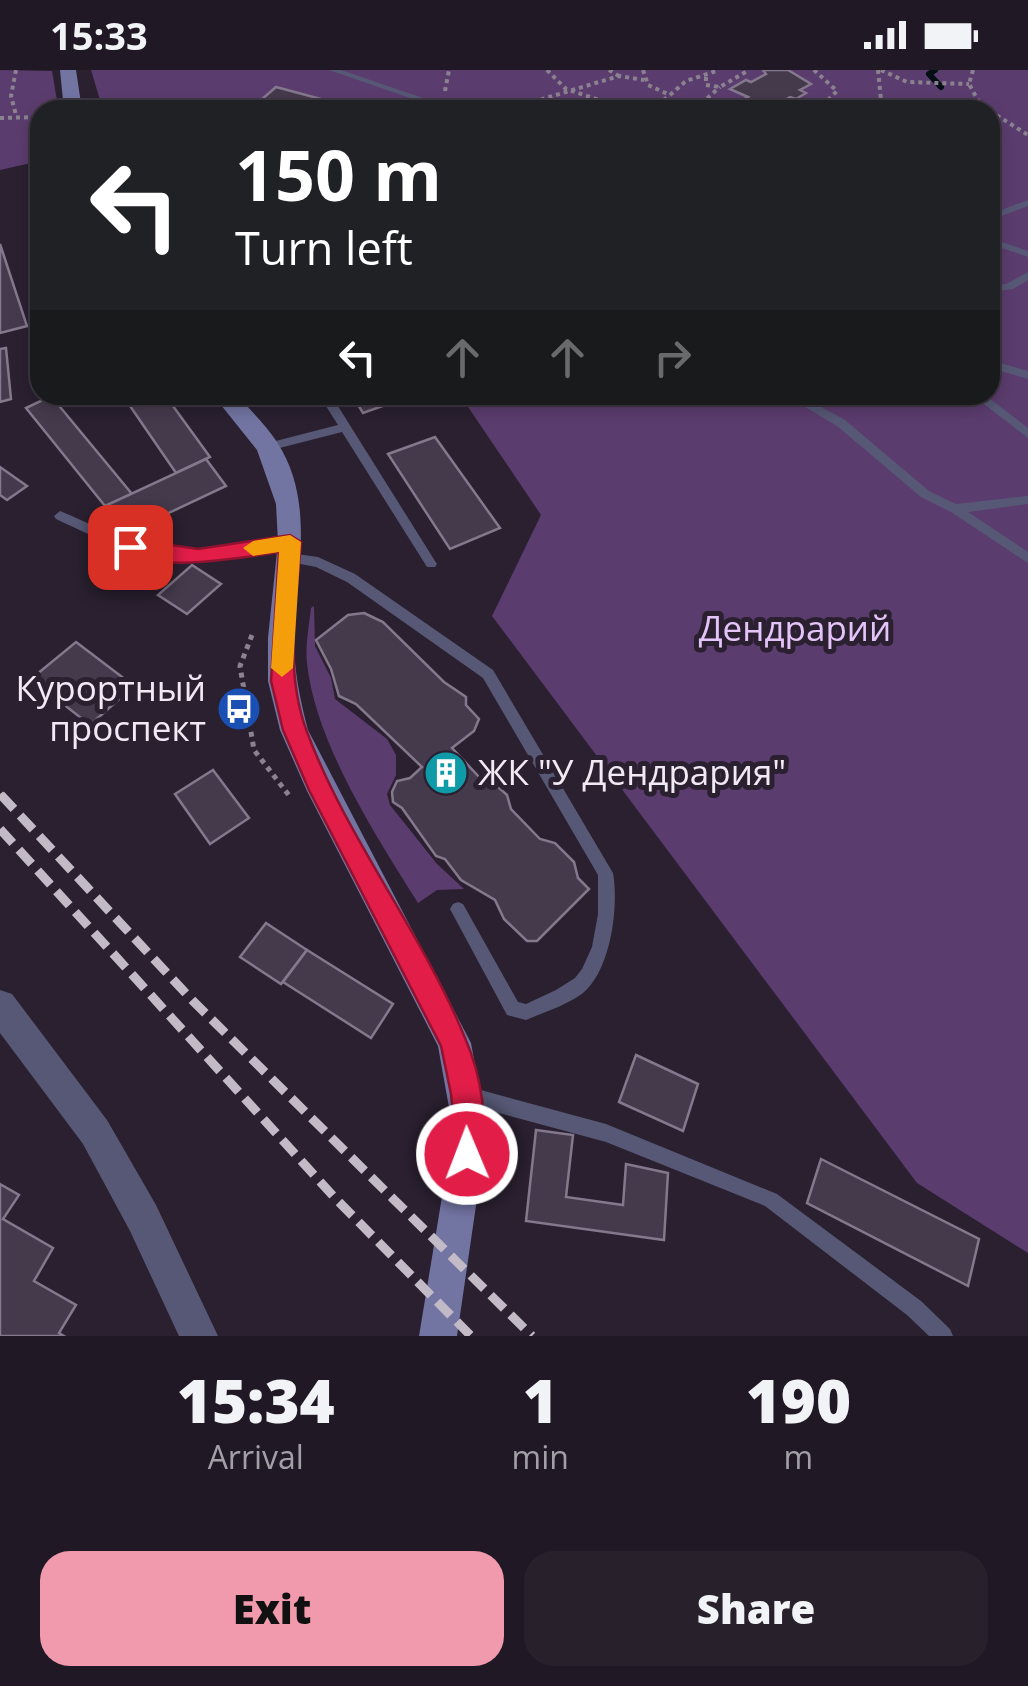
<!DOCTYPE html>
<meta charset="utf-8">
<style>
body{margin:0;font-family:"Open Sans",sans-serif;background:#28212c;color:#f1f3f6;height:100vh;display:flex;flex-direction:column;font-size:38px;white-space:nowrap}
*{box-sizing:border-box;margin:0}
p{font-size:32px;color:#a2a0a6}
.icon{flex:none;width:55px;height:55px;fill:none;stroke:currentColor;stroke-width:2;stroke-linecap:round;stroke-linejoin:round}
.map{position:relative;height:1266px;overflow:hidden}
.details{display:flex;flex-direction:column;background:#201824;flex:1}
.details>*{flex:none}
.guide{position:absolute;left:30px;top:30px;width:970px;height:305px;border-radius:30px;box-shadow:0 5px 15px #0003,0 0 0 2px #3d3741;background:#202124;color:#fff;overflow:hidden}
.pin{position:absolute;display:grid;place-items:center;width:85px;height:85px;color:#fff;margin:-42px;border-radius:20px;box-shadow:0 5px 15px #0006}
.me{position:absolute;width:110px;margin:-55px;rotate:359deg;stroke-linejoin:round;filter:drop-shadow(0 0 8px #0008)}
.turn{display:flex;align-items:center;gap:35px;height:210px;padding:0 40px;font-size:45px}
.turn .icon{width:130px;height:130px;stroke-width:2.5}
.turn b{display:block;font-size:70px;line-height:85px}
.lanes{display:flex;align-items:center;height:95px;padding:0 40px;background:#0003;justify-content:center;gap:50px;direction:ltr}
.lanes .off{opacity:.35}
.eta{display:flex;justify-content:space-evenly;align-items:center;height:170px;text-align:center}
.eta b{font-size:60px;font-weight:800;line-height:70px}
.button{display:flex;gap:20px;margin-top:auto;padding:20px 40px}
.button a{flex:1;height:115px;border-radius:30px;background:#f29aad;color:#111;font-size:40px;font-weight:800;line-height:115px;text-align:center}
.button a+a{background:#28212c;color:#f1f3f6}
.status{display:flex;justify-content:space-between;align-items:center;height:70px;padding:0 50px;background:#201824;direction:ltr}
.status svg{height:28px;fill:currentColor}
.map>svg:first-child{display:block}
</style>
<div class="status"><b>15:33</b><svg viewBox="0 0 49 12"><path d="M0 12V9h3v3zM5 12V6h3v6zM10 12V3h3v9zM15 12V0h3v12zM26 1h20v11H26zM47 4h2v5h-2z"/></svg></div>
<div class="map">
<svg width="1028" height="1266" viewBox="0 0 1028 1266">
<rect width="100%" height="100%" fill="#2a2030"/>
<!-- green -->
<g fill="#5b3c6e">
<polygon points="0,0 52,1 58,37 40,40 40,91 0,100"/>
<polygon points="91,0 1028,0 1028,1183 917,1113 492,546 541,445 460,325 990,325 990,40 103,40"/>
<path d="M314 536 315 576 331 608 335 629 387 669 396 685V705L387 724 390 735 437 794 464 819 437 820 418 833C376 766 315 672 307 593 305 576 309 556 311 538Z"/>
</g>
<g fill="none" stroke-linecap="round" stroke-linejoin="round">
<!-- stream -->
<polyline stroke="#040f14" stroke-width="6" points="935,0 929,4 941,17"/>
</g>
<!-- building -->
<g fill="#453a4c" stroke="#84788c" stroke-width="2.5">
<polygon points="788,0 811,14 800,20 806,23 796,29 790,27 780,33 774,30 758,39 741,31 748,27 730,19 746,10 751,12 766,4 763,0"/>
<polygon points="276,17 336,33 328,40 253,37"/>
<polygon points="0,174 27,256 0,263"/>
<polygon points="6,278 11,329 0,332 0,279"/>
<polygon points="147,325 165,325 210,387 176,403 128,333"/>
<polygon points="352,325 410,325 411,326 363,343"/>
<polygon points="51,326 132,424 105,436 26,338"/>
<polygon points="435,367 500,458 450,479 388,384"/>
<polygon points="206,389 226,416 124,464 105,436"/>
<polygon points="0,397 27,416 7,430 0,425"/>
<polygon points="192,495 221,514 187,544 158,525"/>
<polygon points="364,543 383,552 444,612 466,627 466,635 479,649 474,661 452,678 481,709 496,715 507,725 511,739 540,769 555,773 574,792 578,808 589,819 537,871 527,871 504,849 495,830 461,810 445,789 436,786 402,738 393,732 392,722 397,711 410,708 422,697 356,634 339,626 331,599 316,570 348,545"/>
<polygon points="76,572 134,616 90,655 31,609"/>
<polygon points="213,700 249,748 210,774 175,724"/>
<polygon points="266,853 307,880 281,914 240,887"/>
<polygon points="307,880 393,934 371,968 283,912"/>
<polygon points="636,985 698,1014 683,1061 619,1032"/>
<polygon points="536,1060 573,1065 566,1127 623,1135 626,1094 668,1103 664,1170 526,1151"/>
<polygon points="821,1089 979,1169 968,1216 807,1133"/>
<polygon points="0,1114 19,1125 3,1149 53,1178 34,1211 76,1235 59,1263 64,1266 0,1266"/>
</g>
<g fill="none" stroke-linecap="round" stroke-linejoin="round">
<!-- path-far1 -->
<g stroke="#8b8290" stroke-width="4" stroke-dasharray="4 4" stroke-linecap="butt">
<polyline points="16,0 11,26 16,45"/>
<polyline points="547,0 566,19 630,40"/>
<polyline points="609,0 619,6"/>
<polyline points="643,0 648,15 670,25 686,11 719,0"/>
<polyline points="814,0 837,21 829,29"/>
<polyline points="878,0 882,40"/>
<polyline points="881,0 907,12 969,14"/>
<polyline points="973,0 969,14 981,36 988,40"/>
<polyline points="706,7 706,15 720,17 749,0"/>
<polyline points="445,21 449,0"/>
<polyline points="539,32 564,40"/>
<polyline points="469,35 536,31 619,6 644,10"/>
<polyline points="651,40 670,25"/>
<polyline points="687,40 696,38 720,17"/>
<polyline points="990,41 1028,65"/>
<polyline points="0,48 40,47"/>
</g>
<!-- path -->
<polyline stroke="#8b8290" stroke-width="5" stroke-dasharray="5 5" stroke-linecap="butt" points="252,565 240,596 254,680 291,728"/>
<!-- service -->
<g fill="#565875" fill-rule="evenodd">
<polygon points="329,0 341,0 458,40 445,40"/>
<polygon points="813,33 823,40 801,40"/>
<polygon points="1028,130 1028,136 990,150 990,144"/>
<polygon points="990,168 1028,181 1028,187 990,174"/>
<polygon points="1028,202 1028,210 1013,219 990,222 990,216 1006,214"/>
<polygon points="990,290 1028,301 1028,309 990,298"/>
<polygon points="319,325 331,325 435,491 437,494 435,497 427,497 342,362 268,381 264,380 264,374 338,355"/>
<polygon points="785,325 800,325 845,350 929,421 956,434 1028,426 1028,434 968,442 1028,482 1028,493 951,442 921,427 837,356"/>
<polygon points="972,325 985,325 1028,358 1028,368"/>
<path d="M60 441C87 452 113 466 141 474 192 489 239 476 290 467L296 472 290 477C262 482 234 490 205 492 152 495 103 471 56 449L54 446Z"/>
<path d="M289 483 318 487 355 504 493 600 613 803C619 836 611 900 583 923 567 935 545 942 526 950L507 945 450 839 453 834 458 832 463 834 518 932 526 934 556 920 575 908 582 899 592 877 598 844V805L483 608 347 512 316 497 285 491 283 488 285 485Z"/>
<polygon points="466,1016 606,1054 777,1124 921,1231 950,1259 953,1266 929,1266 907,1245 765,1136 606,1072 466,1034 460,1031 457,1025 460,1019"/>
</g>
<!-- minor -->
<polygon fill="#565875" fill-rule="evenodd" points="0,920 12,924 107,1050 156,1135 218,1266 179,1266 130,1161 83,1074 0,963"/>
<!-- secondary -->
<g fill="#7274a2" fill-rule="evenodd">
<polygon points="60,0 76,0 82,40 64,40"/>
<path d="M213 325H237C250 340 266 355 277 372 316 432 296 503 294 569 294 601 300 629 308 660L471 973 487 1060 457 1266H419L453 1060 438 976 307 721 280 660 268 611V568L278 472 276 434 257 380Z"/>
</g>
<!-- rail-far1 -->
<polyline stroke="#c2bac6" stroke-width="8" stroke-dasharray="14 8" stroke-linecap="butt" points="0,724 3,728"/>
<!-- rail -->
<g stroke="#c2bac6" stroke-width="9" stroke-dasharray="19 9" stroke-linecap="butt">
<polyline points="1,725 193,931 532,1266"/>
<polyline points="0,759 335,1128 471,1266"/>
</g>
</g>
<!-- route -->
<path fill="#e11d48" stroke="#92132f" stroke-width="2.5" d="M290 465 301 472C296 536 284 601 307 662 347 769 422 862 465 968 480 1002 492 1059 477 1095L467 1099 457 1095 453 1084 455 1060 451 1024 441 976 309 720 283 660 271 611 279 482C247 487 141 506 119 477L130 469 198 479Z"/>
<!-- slow -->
<polygon fill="#f59e0b" points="290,465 301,472 293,598 282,607 271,598 279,482 253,486 243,478 253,471"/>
<!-- icons -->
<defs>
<symbol id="bus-disc" viewBox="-11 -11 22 22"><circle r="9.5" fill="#1a4fb4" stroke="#2a2030"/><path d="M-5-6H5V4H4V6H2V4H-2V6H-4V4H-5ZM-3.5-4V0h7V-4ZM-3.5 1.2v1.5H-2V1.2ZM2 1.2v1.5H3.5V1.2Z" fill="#fff"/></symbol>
<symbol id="building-disc" viewBox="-11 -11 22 22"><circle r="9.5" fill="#0f9aa8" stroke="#2a2030"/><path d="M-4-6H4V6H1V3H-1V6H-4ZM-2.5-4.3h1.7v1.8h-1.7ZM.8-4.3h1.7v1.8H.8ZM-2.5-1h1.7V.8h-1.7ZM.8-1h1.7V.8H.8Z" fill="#fff"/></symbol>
</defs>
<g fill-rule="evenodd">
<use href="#bus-disc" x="214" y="614" width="50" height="50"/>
<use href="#building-disc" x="421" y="678" width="50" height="50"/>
</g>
<g text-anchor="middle" stroke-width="10" stroke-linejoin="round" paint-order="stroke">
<!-- park labels -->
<g font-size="35" fill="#e4c3f9" stroke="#2a2030">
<text x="795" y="571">Дендрарий</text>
</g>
<!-- poi labels -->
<g font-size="35" fill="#f1eaf5" stroke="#2a2030" text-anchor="end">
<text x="206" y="631">Курортный<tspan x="206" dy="40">проспект</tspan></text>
<text x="478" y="715" text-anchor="start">ЖК "У Дендрария"</text>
</g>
</g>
</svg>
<div class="pin" style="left:130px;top:477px;background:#d93025"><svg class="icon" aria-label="arrive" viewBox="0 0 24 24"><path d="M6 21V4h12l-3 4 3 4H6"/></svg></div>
<svg class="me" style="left:467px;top:1084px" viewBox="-20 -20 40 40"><circle r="17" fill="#e11d48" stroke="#fff" stroke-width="3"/><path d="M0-11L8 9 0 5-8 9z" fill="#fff"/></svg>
<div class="guide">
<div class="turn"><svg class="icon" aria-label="left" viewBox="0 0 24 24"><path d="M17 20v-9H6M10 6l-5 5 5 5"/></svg><div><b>150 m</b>Turn left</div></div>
<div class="lanes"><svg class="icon" aria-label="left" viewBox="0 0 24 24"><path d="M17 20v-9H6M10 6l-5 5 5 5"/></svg><svg class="icon off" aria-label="ahead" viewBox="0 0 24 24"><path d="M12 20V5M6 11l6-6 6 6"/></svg><svg class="icon off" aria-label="ahead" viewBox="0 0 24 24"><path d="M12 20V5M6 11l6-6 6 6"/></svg><svg class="icon off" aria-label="right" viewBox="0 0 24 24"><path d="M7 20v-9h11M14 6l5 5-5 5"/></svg></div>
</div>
</div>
<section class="details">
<div class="eta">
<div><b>15:34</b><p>Arrival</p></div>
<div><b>1</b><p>min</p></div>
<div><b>190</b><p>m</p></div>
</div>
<div class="button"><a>Exit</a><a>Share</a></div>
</section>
